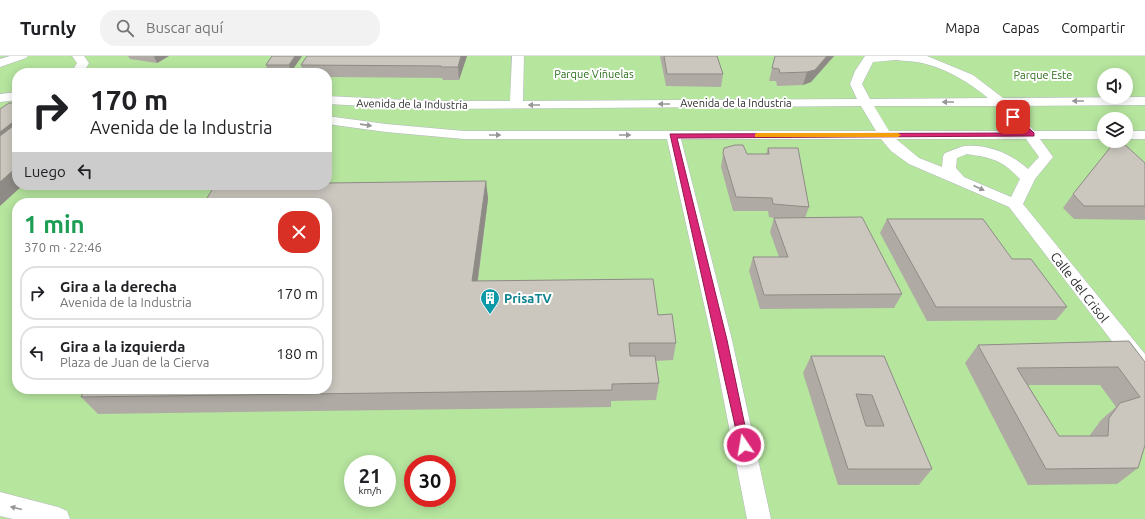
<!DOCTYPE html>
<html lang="es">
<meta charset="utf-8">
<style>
body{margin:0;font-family:Ubuntu,sans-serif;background:#f2f2f2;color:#202124;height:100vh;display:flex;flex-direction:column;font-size:15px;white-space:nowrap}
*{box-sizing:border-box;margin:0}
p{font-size:13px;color:#757577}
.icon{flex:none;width:22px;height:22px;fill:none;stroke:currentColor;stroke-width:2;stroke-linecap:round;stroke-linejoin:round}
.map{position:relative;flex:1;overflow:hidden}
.side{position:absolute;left:12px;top:142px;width:320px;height:196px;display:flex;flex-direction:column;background:#fff;border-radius:16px;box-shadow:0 2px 10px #0003}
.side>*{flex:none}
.banner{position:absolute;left:12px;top:12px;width:320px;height:122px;border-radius:16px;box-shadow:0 2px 10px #0003;background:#fff;color:#202124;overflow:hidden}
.tools{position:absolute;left:1097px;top:12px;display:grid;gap:8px}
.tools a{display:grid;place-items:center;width:36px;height:36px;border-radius:50%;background:#fff;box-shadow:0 2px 10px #0003;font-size:20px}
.speed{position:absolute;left:344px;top:399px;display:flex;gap:8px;font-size:20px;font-weight:700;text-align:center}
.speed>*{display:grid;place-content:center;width:52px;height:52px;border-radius:50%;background:#fff;box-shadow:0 2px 10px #0003;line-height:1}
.speed small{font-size:10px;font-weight:400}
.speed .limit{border:6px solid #d22;background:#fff;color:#111}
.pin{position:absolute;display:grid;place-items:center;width:34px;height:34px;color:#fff;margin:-17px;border-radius:8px;box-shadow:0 2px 6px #0006}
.me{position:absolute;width:44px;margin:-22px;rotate:348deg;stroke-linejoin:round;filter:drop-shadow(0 0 3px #0008)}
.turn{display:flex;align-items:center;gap:14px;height:84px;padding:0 12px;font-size:18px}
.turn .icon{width:52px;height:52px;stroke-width:2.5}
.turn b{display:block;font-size:28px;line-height:34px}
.then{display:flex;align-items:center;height:38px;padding:0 12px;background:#0003;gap:8px;font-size:15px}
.round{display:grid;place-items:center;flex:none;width:42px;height:42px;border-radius:16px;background:#f2f2f2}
.headline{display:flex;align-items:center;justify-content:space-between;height:68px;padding:0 12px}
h1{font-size:24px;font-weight:600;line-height:30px;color:#1e9e55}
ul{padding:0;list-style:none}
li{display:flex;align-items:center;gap:12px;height:54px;margin:0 8px 6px;padding:0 4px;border:2px solid #e0e0e0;border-radius:16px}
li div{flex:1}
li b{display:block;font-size:15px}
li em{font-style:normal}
header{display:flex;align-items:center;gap:24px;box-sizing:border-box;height:56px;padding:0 20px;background:#fff;border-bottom:1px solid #e0e0e0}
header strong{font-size:19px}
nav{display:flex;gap:22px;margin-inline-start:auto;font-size:14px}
.search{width:280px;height:36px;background:#f2f2f2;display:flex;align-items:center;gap:10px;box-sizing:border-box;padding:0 14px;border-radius:16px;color:#757577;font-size:15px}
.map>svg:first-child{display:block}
</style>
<header>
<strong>Turnly</strong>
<div class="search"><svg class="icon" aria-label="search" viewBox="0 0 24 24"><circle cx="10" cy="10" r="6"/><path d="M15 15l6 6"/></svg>Buscar aquí</div>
<nav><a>Mapa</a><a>Capas</a><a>Compartir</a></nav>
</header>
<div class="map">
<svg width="1145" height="463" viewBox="0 0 1145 463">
<rect width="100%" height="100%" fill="#efe9e1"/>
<!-- green -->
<path fill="#b6e59e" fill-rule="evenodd" d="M0 0H1145V463H0ZM17 17H327V129H17ZM1104 19H1126V41H1104ZM1104 63H1126V85H1104ZM17 147H327V333H17ZM353 408H387V442H353ZM413 408H447V442H413Z"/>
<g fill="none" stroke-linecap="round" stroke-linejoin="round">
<defs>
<g id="minor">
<polygon points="10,0 28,0 26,2 0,11 0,3"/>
<polygon points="72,0 84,0 89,7 83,17 71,17 77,7"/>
<path d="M512 0H524L523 45 857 43 850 28 855 15 865 0H927L973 19 1003 42 1145 41V49L1011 50 1034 75H1104V83H1040L1053 101 1035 123 1023 148 1145 298V321L1138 319 1009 151 909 108 891 95 881 83H681L732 284 771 463H747L712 284 667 83H464L386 76 327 68V60L386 68 464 75H876L861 50 427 53 327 48V40L427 45H510ZM895 4C905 5 916 5 926 8 949 14 970 27 988 42L870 43 862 28 873 6ZM874 50H996L1020 75H889ZM896 83H1026L1039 101 1028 113C1012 98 988 88 965 90 959 91 951 95 945 97L943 100 942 111 919 102ZM967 98C993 102 1002 104 1020 123L1011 141 964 121 956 112 957 102Z"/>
<polygon points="17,36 17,44 0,46 0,38"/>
<rect x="1126" y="75" width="19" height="8"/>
<polygon points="0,436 58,451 67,455 70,463 13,463 0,460"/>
</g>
</defs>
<!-- minor casing -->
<use href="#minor" stroke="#b4b7c1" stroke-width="1"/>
<!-- minor -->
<use href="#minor" fill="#fff" fill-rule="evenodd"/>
</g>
<!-- wall -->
<g fill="#afaba4" fill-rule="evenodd">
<polygon points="128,0 169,0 157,7 130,3"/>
<polygon points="272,0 302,0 291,16 268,16 266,9"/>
<polygon points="307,0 467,0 459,24 443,24 442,22 327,21 327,17 304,17 301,9"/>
<polygon points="660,0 717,0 723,18 721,31 666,30"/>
<polygon points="775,0 834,0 811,26 803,29 777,30 776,25 769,25"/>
<polygon points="724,92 747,98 766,98 768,92 809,151 805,162 902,238 894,252 760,253 749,215 753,201 779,201 770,176 774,162 769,161 768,155 733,155 721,111"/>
<polygon points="1145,107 1145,164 1074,163 1063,152 1073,138"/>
<polygon points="486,125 488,143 478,225 658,259 676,287 673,304 656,305 659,327 656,344 611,345 611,351 98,358 81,341"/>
<polygon points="887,163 1067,251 1056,264 927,265 880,177"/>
<path d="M978 289 1145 306 1138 412 1117 428 1028 429 965 307ZM1028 329H1100L1116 351 1101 364 1090 379V380H1059Z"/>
<polygon points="811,300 884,300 932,413 919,429 838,429 803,317"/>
</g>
<!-- shaded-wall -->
<g fill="#8e8b86">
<polygon points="154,0 169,0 157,7"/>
<polygon points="295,0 302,0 291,16 289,9"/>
<polygon points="461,0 467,0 459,24 458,11"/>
<polygon points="827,0 834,0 811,26 803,29 807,16"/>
<polygon points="17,63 17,80 0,93 0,76"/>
<polygon points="17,111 17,129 23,129 0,150 0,126"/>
<polygon points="486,125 488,143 475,243 472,225"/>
</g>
<!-- building -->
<g fill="#cbc7bf" stroke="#8e8b86" fill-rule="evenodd">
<polygon points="272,0 295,0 289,9 266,9"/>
<polygon points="307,0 461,0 458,11 441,11 441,10 301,9"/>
<polygon points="664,0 717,0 723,18 667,18"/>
<polygon points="775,0 827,0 815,14 807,16 780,17 779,13 772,12"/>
<polygon points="9,47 17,47 17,63 0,76 0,53"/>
<polygon points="17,67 17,111 0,126 0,80"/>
<polygon points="1123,87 1145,107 1145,150 1084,150 1073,138 1113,88"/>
<polygon points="735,89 743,89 747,98 769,98 768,92 798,92 809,151 773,148 772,142 736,141 723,97 724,92"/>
<polygon points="486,125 472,225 653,223 658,259 672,258 676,287 629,287 630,300 655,300 659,327 612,328 612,334 81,341 85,333 327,333 327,147 204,147 215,129 327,129 327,127"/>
<polygon points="862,161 902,238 764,239 753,201 788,201 774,162"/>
<polygon points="887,163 983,163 1012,203 1031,203 1067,251 936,251"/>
<path d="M1129 285 1145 306V389L1138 412 1046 413 978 289ZM1118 311 1140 341 1120 347 1109 362 1108 380H1059L1017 312Z"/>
<path d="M811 300H884L932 413H848ZM856 338 872 339 884 370H866Z"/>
</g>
<!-- one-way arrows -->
<defs><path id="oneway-solid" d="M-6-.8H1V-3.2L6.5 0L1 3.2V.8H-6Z"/></defs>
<g fill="#969696">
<use href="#oneway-solid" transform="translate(1078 45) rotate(180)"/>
<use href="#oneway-solid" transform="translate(948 46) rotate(-180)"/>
<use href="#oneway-solid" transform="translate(664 48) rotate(180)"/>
<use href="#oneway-solid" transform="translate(534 49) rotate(180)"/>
<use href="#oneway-solid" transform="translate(366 69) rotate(8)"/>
<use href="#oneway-solid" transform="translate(495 79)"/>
<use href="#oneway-solid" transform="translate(625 79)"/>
<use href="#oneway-solid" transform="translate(979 132) rotate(24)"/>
<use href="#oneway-solid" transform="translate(16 452) rotate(-166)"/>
</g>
<!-- route -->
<polygon fill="#db2777" stroke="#8e194d" points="1011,59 1015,59 1034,77 1034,80 677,82 727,284 749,389 748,392 744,394 740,392 670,78 1025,77 1011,62"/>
<!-- slow -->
<polygon fill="#f59e0b" points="757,77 898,77 901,79 898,81 755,81 755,78"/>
<!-- icons -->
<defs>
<symbol id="building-pin" viewBox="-11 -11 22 30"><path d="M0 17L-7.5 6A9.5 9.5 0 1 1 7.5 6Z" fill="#0f9aa8" stroke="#fff"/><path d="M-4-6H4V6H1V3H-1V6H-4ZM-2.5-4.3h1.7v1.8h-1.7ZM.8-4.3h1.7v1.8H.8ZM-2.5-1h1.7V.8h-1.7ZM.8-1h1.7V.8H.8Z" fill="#fff"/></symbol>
</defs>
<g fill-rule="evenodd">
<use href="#building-pin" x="479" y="231" width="22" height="30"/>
</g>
<g text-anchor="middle" stroke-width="4" stroke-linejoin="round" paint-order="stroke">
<!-- far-park labels -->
<g font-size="11" fill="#2c6e1b" stroke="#fff">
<text x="594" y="22">Parque Viñuelas</text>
<text x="1043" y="23">Parque Este</text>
</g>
<!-- far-street labels -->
<g font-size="11" fill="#2e2e2e" stroke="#fff">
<text x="736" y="51">Avenida de la Industria</text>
<text transform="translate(412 48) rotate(1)" y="4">Avenida de la Industria</text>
</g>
<!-- street labels -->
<g font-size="13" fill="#2e2e2e" stroke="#fff">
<text transform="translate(1080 231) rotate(52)" y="5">Calle del Crisol</text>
</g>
<!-- culture labels -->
<g font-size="13" font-weight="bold" fill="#0d838f" stroke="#fff" text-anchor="start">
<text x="504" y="247">PrisaTV</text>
</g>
</g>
</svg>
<div class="tools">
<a><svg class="icon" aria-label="sound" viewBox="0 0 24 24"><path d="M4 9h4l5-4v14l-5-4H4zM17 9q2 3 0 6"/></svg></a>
<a><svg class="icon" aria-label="layers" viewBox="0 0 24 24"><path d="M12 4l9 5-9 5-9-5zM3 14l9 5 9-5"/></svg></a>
</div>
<div class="speed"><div>21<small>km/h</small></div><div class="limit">30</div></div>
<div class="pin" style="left:1013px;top:61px;background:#d93025"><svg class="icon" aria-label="arrive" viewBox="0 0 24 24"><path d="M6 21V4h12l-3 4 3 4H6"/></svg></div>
<svg class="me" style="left:744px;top:389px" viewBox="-20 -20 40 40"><circle r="17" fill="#db2777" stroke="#fff" stroke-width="3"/><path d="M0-11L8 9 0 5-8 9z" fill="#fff"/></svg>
<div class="banner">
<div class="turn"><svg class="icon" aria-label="right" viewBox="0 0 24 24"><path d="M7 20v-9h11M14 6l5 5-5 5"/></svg><div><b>170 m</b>Avenida de la Industria</div></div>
<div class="then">Luego<svg class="icon" aria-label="left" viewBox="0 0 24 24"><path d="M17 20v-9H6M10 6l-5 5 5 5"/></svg></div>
</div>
<section class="side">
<div class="headline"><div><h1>1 min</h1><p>370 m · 22:46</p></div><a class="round" style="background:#d93025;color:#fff"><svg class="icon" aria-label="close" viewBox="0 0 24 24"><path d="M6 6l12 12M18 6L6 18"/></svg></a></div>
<ul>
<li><svg class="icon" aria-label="right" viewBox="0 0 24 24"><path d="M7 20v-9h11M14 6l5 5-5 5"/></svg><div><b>Gira a la derecha</b><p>Avenida de la Industria</p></div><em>170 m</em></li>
<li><svg class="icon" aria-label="left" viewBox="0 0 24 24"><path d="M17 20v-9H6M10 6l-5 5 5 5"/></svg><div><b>Gira a la izquierda</b><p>Plaza de Juan de la Cierva</p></div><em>180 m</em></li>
</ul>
</section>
</div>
